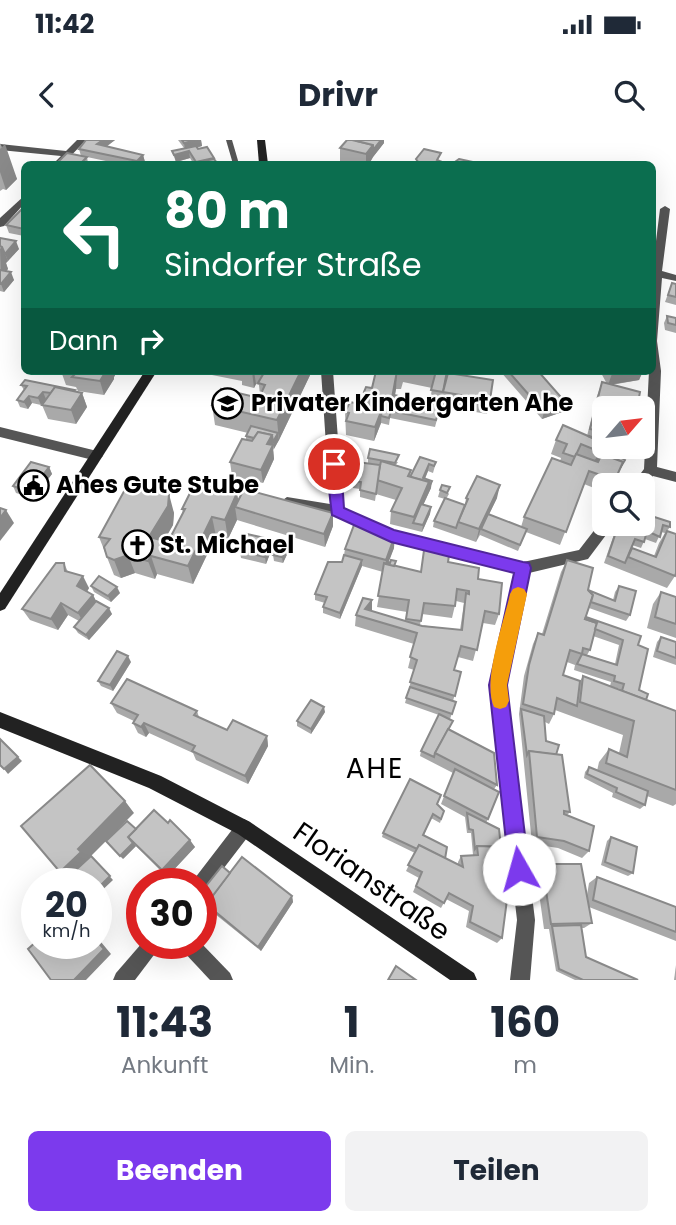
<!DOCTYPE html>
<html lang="de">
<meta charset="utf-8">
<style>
body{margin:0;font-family:Poppins,sans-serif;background:#f2f2f3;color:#1f2937;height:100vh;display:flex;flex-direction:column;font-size:26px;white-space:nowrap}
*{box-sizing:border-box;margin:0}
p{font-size:23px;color:#747a83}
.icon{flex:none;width:38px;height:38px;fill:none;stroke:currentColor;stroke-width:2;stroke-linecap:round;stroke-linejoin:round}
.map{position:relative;height:840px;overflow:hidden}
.sheet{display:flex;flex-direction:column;background:#fff;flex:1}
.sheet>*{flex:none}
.guide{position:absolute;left:21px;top:21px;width:635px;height:214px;border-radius:10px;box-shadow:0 7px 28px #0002;background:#0b6e4f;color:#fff;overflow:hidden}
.needle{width:46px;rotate:62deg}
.fabs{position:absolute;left:592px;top:256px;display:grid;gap:14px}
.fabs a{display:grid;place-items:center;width:63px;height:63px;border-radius:10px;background:#fff;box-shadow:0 7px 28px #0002;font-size:35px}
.speed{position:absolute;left:21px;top:728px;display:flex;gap:14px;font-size:35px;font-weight:700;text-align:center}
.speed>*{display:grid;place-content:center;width:91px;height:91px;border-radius:50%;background:#fff;box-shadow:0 7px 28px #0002;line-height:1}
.speed small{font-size:18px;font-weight:400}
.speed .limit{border:10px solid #d22;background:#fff;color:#111}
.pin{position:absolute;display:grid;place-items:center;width:60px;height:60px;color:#fff;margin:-30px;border:4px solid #fff;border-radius:50%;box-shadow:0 2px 7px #0007}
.me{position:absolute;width:77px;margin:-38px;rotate:353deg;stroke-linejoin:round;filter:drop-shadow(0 0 5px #0008)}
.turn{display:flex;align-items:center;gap:24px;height:147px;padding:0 28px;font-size:32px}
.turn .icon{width:91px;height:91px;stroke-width:2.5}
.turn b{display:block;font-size:49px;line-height:60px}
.then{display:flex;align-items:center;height:66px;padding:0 28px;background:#0003;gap:14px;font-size:26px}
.eta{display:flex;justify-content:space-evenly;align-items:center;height:119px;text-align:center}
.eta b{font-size:42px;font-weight:700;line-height:49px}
.button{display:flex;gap:14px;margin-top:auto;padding:14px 28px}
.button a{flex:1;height:80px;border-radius:10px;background:#7c3aed;color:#fff;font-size:28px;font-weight:700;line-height:80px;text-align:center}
.button a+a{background:#f2f2f3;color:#1f2937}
.status{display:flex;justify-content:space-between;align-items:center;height:49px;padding:0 35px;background:#fff;direction:ltr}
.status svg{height:19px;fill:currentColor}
header{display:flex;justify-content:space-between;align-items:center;height:91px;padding:0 28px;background:#fff;font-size:32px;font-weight:700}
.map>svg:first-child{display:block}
</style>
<div class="status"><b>11:42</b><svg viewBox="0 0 49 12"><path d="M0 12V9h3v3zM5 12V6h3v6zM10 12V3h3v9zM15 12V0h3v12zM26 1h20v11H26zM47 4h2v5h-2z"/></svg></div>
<header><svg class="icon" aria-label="back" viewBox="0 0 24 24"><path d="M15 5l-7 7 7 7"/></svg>Drivr<svg class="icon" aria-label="search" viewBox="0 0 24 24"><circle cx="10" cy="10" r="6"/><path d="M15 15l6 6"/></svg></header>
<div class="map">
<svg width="676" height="840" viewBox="0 0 676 840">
<rect width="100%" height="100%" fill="#fff"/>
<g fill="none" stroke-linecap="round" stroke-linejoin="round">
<!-- lane -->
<polygon fill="#555" fill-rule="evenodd" points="226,0 232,0 239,24 233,24"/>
<!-- street -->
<g fill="#555" fill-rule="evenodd">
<polygon points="77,0 86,0 63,24 53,24 61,16 0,10 0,4 66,11"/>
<polygon points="292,21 297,24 286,24 288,22"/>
<polygon points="24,56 24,64 4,86 0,87 0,78"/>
<polygon points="665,66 670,69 662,131 676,135 676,141 662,138 657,201 661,231 657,327 676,332 676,342 653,336 642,349 642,345 632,345 644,329 649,231 653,231 653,125 660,69"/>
<polygon points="321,231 333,231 343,368 394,391 523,422 579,410 603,379 604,383 615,383 588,419 529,433 506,545 535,780 530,840 510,840 517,780 490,545 515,432 391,402 335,376 282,366 280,362 287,357 330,364"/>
<polygon points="0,287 97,311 103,316 97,321 0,297"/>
<polygon points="244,679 250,682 253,688 250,694 207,750 201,753 201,744 192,744 195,738 238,682"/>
<polygon points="142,803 163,803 135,840 113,840 116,833"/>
<polygon points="180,803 201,803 230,833 233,840 210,840 182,810"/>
</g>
<!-- secondary -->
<g fill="#222" fill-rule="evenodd">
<polygon points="257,0 265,0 268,24 259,24"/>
<polygon points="145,231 157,231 5,469 0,471 0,453"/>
<polygon points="0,572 161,636 250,682 474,833 477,840 450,840 238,694 149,648 0,588"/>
</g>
</g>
<!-- wall -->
<g fill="#a9a9a9" fill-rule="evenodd">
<polygon points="86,0 115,0 106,7 143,15 145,22 143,24 120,24 87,17 88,23 90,23 90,24 56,24 81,16 79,9"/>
<polygon points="178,0 201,0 202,6 197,8 198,9 214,18 214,19 193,23 190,18 176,22 172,11 184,8"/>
<polygon points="347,0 384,0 384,3 373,17 369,24 349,24 340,23 340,8"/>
<polygon points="0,3 17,39 6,50 3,49 0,51"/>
<polygon points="24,67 24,96 9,93 6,85"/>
<polygon points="0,98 19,109 6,123 8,129 6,131 14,140 4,152 0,151"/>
<polygon points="672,143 676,144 676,165 665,162"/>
<polygon points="667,176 676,178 676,193 665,190 664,183"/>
<polygon points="61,231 117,231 114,237 114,239 104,255 78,251 76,247 66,245"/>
<polygon points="197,231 312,231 279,300 273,310 274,319 263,343 232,336 230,322 246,300 246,296 248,293 215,285 212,265 259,258 260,255 259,245 256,244 254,248 242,245 242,241 197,232"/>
<path d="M376 231H448L446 242 493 240 487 274 441 266V264L435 287 390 278 389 285 381 283 374 301 346 295 345 272 363 265 364 252 372 248ZM403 242 432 248 430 262 395 255 396 249H401Z"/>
<polygon points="500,231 538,231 567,264 565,271 542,279"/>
<polygon points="600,231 643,231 639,240 611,245 604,268 604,306 627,306 622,318 625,320 613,345 604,345 604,352 584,344 560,405 526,392 518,411 480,395 476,402 433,387 434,381 445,359 438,357 440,350 442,345 449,354 446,359 465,365 466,358 497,358 489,374 521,387 524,377 560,321 561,318 551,314 556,300 587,296 597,256 602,242 607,244"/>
<polygon points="21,245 75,250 75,252 82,253 87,267 76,284 48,279 42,265 47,259 41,265 32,263 28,269 20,267 17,260 24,250"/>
<polygon points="420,317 436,322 433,333 428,331 425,339 431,348 423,365 431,367 430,374 422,392 390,384 391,371 396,360 376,354 375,361 360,357 360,349 353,348 353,341 368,323 368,318 398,322 396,325 411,330 410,337"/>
<polygon points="49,327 52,334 33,358 16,353 13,346"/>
<polygon points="165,354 174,373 173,385 164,401 168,402 183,373 182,369 238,359 333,373 333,386 325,407 237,380 228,399 216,396 193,444 157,434 155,439 135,433 121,438 114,435 99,397"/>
<path d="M642 373 670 387 667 391 675 436 667 448 604 423 618 383H642ZM661 392 665 393 659 403 654 416 628 414 632 405 641 408 645 399 656 403Z"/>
<polygon points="273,406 266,424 241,418 240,411"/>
<polygon points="290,408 283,423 274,421 273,415"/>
<path d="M394 408 388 422 396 421 395 426 421 432 448 422 478 439 499 474 495 485 483 483 473 521 458 517 454 530 461 532 453 561 456 562 450 579 453 581 449 590 497 645 494 649 488 679 486 683 502 798 497 803 466 787 469 771 446 759 441 768 413 752 419 738 406 731 415 713 382 697 383 693 437 665 444 671 440 683 431 678 424 695 445 719 458 725V722L461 716 473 715 471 693H467L465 677 441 664 453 633 420 616 421 611 439 575 405 563 414 530 408 528 414 504 355 486 356 475 372 460V471L406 481 407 472 377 467 383 432 362 426 340 479 323 473V467L325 463 315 460V454L342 422 344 415 345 409ZM456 461 464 463 460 490 420 485 422 474 452 478Z"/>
<path d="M567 420 588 450 613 460 615 452 619 446 630 475 626 481 589 468 586 477 638 505 639 550 646 560 676 571V664L673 666 647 656 645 665 640 669 612 657 613 653 584 638 585 632 589 627 597 631 599 622 609 609 619 613 623 595 555 570 554 574 549 584 545 582 546 601 556 615 570 672 567 675 589 711 582 718 558 708 532 704 519 574 524 536 533 504 538 493 542 494 561 432ZM593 496 619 505 615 524 587 515 590 510ZM567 522 575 525 574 530 611 542 610 546 620 549V550L583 536 580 541 563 535Z"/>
<polygon points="64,423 68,432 89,448 87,452 93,455 96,461 112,474 89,500 78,493 74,487 79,481 68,475 58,490 30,480 22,469"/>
<polygon points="91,446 120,453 111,462 94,452"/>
<polygon points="661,452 676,457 676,498 647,488 653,464"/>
<polygon points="661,497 676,502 676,525 653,517 657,502"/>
<polygon points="131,522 113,551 101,546 98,541"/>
<polygon points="111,563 197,571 199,577 227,590 267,596 268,606 248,644 196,620 193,613 149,593 146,597 138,593 133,583 134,581 117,573"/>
<polygon points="325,572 311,594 297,586 297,581"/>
<polygon points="168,683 195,707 167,737 136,706 123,719 136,689"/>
<polygon points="611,697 633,733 628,736 601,725 607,701"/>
<polygon points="542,724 587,755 589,743 597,737 676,767 676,801 589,767 592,783 584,788 581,788 586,817 638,840 575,840 556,831 549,789 544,789 536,731"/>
<polygon points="230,733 292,756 293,762 261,811 210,770 206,764 210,759 202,751"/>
<polygon points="676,825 676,840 674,840"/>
</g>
<!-- shaded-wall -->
<g fill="#898989">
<polygon points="103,0 115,0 99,12 97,4"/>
<polygon points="197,0 201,0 202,6 185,10 184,3"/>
<polygon points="381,0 384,0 384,3 373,17 369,24 366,24 366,14 373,5"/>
<polygon points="5,4 17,39 6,50 0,32 0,9"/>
<polygon points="189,11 190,18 176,22 174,15"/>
<polygon points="143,15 145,22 143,24 138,24 137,21"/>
<polygon points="16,101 19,109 8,121 5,114"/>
<polygon points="2,107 8,121 6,123 8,129 1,137 0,109"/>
<polygon points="11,132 14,140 4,152 1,144"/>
<polygon points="106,231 117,231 114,237 114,239 104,255 100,241"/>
<polygon points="252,231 254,231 256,244 254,248"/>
<polygon points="301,231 312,231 279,300 277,280"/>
<polygon points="397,231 396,249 392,271 392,258"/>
<polygon points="572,231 588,231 571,234"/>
<polygon points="613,231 643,231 639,240 608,245"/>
<polygon points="43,252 46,259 41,265 38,258"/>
<polygon points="82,253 87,267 76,284 71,270"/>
<polygon points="29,256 32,263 28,269 24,262"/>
<polygon points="567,264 565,271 542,279 544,272"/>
<polygon points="382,269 381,283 374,301 375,287"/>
<polygon points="278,293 279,300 274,309 273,302"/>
<polygon points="272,295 274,319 263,343 261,330 267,304"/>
<polygon points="429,324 428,331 422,345 423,338"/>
<polygon points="49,327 52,334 33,358 30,352"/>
<polygon points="432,341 431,348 415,383 413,383 414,377 429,342"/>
<polygon points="500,345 497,358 482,389 481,389 476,402 479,389"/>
<polygon points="164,350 168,362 169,354 174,373 173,385 155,415 149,397"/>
<polygon points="237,353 240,369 235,367 237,380 228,399 225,380"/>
<polygon points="431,367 430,374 422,392 423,385"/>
<polygon points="6,370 14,383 0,401 0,378"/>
<polygon points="333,373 333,386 325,407 324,394"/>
<polygon points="212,377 216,396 193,444 188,426"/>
<polygon points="395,395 394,408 385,432 386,420"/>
<polygon points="273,400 273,406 266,424 265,417"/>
<polygon points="290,402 290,408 283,423 282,417"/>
<polygon points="128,415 135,433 121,438 114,420"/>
<polygon points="151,416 157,434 155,439 148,421"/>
<polygon points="362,420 362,426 340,479 340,473"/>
<polygon points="83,436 89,448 83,458 77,446"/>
<polygon points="117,447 120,453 111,462 108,456"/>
<polygon points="93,455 99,467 85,485 78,473"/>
<polygon points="372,460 372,472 365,469"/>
<polygon points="61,463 68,475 58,490 51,479"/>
<polygon points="109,468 112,474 89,500 86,495"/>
<polygon points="128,516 131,522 113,551 110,545"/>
<polygon points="324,567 325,572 311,594 311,589"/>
<polygon points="144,583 149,593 146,597 141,587"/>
<polygon points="267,596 268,606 248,644 245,636"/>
<polygon points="18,617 22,621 8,634 4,629"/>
<polygon points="125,661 134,673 91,716 113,740 96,756 96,750 71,742 60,732 78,709"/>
<polygon points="190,700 195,707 167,737 162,730"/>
<polygon points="133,703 136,706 123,719 120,716"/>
<polygon points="292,756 293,762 261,811 258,807"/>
<polygon points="96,796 111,814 86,840 74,840 96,800"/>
</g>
<!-- building -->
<g fill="#c4c4c4" stroke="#898989" stroke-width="2">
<polygon points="86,0 103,0 97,4 143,15 137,21 79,9"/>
<polygon points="182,0 197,0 184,3"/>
<polygon points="347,0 352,0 373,5 366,14 340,8"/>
<polygon points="358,0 381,0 373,10 373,5 357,1"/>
<polygon points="196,6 198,9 207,7 214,18 196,22 189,11 174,15 172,11"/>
<polygon points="424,9 441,13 437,20 447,24 419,23 416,19"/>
<polygon points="67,13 87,17 82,22 90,23 89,24 56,24"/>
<polygon points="214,19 218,24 194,24 193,23"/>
<polygon points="459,19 482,24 454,24 455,22"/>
<polygon points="24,67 24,89 6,85"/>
<polygon points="0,98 16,101 5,114 2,107 0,106"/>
<polygon points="0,130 11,132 1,144 0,144"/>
<polygon points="672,143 676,144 676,157 668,155"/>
<polygon points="667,176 676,178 676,185 668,183"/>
<polygon points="62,231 106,231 100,241 72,237 75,234"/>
<polygon points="265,231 301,231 277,280 212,265 221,249 259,258 265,245 258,243"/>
<polygon points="376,231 397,231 392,258 364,252 366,247 372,248"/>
<polygon points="436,231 447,231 443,252 431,250"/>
<polygon points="508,231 538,231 567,264 544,272"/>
<polygon points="448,233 493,240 490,260 443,252"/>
<polygon points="25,240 75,250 74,251 55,247 51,253 43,252 38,258 29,256 24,262 17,260 27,246 21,245"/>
<polygon points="602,242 640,252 637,268 604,268 604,292 590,289"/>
<polygon points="55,247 82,253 71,270 42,265"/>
<polygon points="394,255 441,265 436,280 391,271"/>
<polygon points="350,262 382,269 375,287 346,281 349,273 345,272"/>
<polygon points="382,269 391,271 389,278 381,276"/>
<polygon points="563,285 604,303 604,306 605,307 596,304 593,309 581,304 575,317 563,313 567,304 556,300"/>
<polygon points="251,286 278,293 273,302 272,295 258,292 254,298 246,296"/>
<polygon points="258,292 272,295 267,304 273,305 261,330 230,322 242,299 252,301"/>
<polygon points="588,296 604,300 604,303"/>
<polygon points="596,304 605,307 626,306 622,318 625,320 620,328 623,322 602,314 598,320 596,320 603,311 594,306"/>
<polygon points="370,309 399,315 395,323 368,318"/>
<polygon points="576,314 598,322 602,314 623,322 615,340 589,331 566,392 524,377 552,318 571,325"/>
<polygon points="420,317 436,322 434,326 429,324 423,338 432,341 428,349 429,342 410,337"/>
<polygon points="381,321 411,330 408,336 429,342 414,377 391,371 402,348 377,340"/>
<polygon points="31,322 49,327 30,352 13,346"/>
<polygon points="357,322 380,325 376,354 360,350 361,342 353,341"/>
<polygon points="477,336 500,345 479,389 458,382 468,359 466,358"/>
<polygon points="195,343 237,353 225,380 212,377 188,426 151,416 148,421 128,415 114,420 107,417 104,407 110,399 99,397 128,344 164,350 163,353 169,354 168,366 149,397 168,402 185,369 182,369"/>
<polygon points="442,345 450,347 447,353 440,350"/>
<polygon points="244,349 333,373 324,394 235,367"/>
<polygon points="445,358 465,365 458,382 456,388 434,381"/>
<polygon points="421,364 431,367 423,385 413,383"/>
<polygon points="0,368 6,370 0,378"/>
<polygon points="642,373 670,382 670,387 663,385 660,397 647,391 644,402 635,399 625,423 608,416 619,383 642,383"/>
<polygon points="488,374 527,389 520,405 481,389"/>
<polygon points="354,385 395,395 386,420 345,409"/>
<polygon points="667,391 676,394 676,433 675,436 628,417 632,408 656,417"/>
<polygon points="247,394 273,400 265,417 240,411"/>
<polygon points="281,399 290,402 282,417 273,415"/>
<polygon points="425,403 450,409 448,422 479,428 478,439 502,443 499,474 485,471 477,510 461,506 454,530 461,532 455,556 410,542 417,520 410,517 417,493 356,475 363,458 372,460 365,469 422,486 462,490 466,453 469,454 469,451 457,449 455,466 424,463 421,481 406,479 409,460 378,456 384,423 421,432"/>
<polygon points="344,415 362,420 340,473 323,467 327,457 315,454 328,422 342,422"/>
<polygon points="391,420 396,421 394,426 386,424 387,422 390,423"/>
<polygon points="567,420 593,428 588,450 593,455 585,479 597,483 590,510 583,508 582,514 570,510 563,535 580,541 577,566 557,558 554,574 523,564 529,525 538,493 544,495"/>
<polygon points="56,423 64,423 65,431 83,436 77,446 93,455 78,473 61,463 51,479 22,469"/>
<polygon points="99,436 117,447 108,456 91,446"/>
<polygon points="619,446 636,451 630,475 591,462 593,455 588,450 615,461"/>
<polygon points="661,452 676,457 676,484 655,477"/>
<polygon points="96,461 109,468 86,495 74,487"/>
<polygon points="586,477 641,496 638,505 648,509 639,550 648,554 646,560 622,551 624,544 614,541 615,536 577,524 582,514 617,525 623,500 595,489 597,483 585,479"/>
<polygon points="661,497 676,502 676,518 657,511"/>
<polygon points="117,511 128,516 110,545 98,541"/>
<polygon points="583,536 676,571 676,650 606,623 609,609 627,617 634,581 580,562"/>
<polygon points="127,539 197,571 194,575 227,590 233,580 267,596 245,636 192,611 195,606 144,583 141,587 133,583 138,575 111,563"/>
<polygon points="410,547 456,562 452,574 406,558"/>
<polygon points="311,560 324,567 311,589 297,581"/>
<polygon points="521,569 544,576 546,601 559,605 556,615 529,611 527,615"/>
<polygon points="439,574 453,581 435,613 434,617 421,611"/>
<polygon points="448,589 494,613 497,645 435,613"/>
<polygon points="0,599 18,617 4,629 0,625"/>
<polygon points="529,611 562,615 570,672 564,671 564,674 594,686 589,711 564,701 537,697"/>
<polygon points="90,625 125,661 78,709 81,712 60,732 21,686"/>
<polygon points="589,627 648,651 645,665 616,652 617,648 587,634"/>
<polygon points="455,629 499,652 488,679 444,656"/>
<polygon points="410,639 441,655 437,664 444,671 441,679 433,674 423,695 447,707 445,719 419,705 417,709 383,693"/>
<polygon points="154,670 168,683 170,680 190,700 162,730 128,697"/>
<polygon points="467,673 499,689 501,707 477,706 475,709 473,690 469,689"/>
<polygon points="127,681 136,689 128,697 133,703 120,716 106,701"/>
<polygon points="611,697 637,707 633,733 605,722"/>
<polygon points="419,705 463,727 461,716 478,715 477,706 504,707 508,752 502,798 470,782 473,766 449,753 444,763 416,746 422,732 408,725"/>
<polygon points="91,716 110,736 96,750 96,744 55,744 64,735 67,738"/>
<polygon points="242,717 292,756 258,807 206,764"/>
<polygon points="542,724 581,724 592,783 551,784"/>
<polygon points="222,726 230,733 211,758 202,751"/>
<polygon points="597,737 676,767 676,792 593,760"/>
<polygon points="581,785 586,817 638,840 583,840 559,829 552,786"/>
<polygon points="96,800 104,809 74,840 51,840 28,809 37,801 37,803 96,803"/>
<polygon points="396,826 416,840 388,840"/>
</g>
<!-- route -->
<polygon fill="#7c3aed" stroke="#51269a" stroke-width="2" points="334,319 341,324 344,368 394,390 523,422 529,423 531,428 507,545 529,729 527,736 519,739 512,736 509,729 489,545 514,433 391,402 332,375 326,324"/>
<!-- slow -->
<path fill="#f59e0b" d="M518 447 524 449 527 454 507 545 509 561 506 567 500 569 494 567C482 541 504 482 510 454L513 449Z"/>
<!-- icons -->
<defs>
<symbol id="school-ring" viewBox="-11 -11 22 22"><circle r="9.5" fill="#fff" stroke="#000" stroke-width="1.5"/><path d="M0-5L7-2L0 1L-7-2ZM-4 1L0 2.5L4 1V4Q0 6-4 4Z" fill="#000"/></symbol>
<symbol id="civic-ring" viewBox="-11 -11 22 22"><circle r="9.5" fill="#fff" stroke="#000" stroke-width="1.5"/><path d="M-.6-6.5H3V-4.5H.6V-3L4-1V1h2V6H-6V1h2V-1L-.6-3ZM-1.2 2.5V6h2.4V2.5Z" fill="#000"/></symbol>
<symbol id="church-ring" viewBox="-11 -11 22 22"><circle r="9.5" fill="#fff" stroke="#000" stroke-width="1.5"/><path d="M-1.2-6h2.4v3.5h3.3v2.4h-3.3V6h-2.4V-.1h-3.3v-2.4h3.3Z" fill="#000"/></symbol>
</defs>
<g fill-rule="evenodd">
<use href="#school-ring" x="210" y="246" width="35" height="35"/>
<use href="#civic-ring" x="16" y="328" width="35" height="35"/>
<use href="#church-ring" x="120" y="388" width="35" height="35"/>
</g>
<g text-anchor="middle" stroke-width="5" stroke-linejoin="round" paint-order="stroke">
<!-- poi labels -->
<g font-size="24" font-weight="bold" fill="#000" stroke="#fff" text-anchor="start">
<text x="251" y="271">Privater Kindergarten Ahe</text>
<text x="56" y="353">Ahes Gute Stube</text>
<text x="160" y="413">St. Michael</text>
</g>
<!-- quarter labels -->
<g font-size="28" letter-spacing="2" fill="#000" stroke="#fff">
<text x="375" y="638">AHE</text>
</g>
<!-- near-street labels -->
<g font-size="28" fill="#000" stroke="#fff">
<text transform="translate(372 741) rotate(35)" y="10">Florianstraße</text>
</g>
</g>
</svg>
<div class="fabs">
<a><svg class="needle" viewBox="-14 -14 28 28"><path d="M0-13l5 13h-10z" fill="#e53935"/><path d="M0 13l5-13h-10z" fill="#747a83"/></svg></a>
<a><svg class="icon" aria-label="search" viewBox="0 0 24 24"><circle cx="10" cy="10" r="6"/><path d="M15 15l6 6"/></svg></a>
</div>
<div class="speed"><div>20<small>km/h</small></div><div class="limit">30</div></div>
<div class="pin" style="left:334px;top:324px;background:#d93025"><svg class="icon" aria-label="arrive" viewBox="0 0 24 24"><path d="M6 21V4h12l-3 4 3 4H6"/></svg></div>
<svg class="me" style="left:519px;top:729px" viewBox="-20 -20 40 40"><circle r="19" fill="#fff"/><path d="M0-13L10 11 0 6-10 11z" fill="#7c3aed"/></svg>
<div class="guide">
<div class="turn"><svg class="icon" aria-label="left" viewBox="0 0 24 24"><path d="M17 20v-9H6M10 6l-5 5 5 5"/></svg><div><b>80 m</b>Sindorfer Straße</div></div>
<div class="then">Dann<svg class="icon" aria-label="right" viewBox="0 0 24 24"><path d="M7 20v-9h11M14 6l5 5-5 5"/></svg></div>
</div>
</div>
<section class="sheet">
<div class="eta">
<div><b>11:43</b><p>Ankunft</p></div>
<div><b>1</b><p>Min.</p></div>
<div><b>160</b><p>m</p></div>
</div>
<div class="button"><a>Beenden</a><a>Teilen</a></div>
</section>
